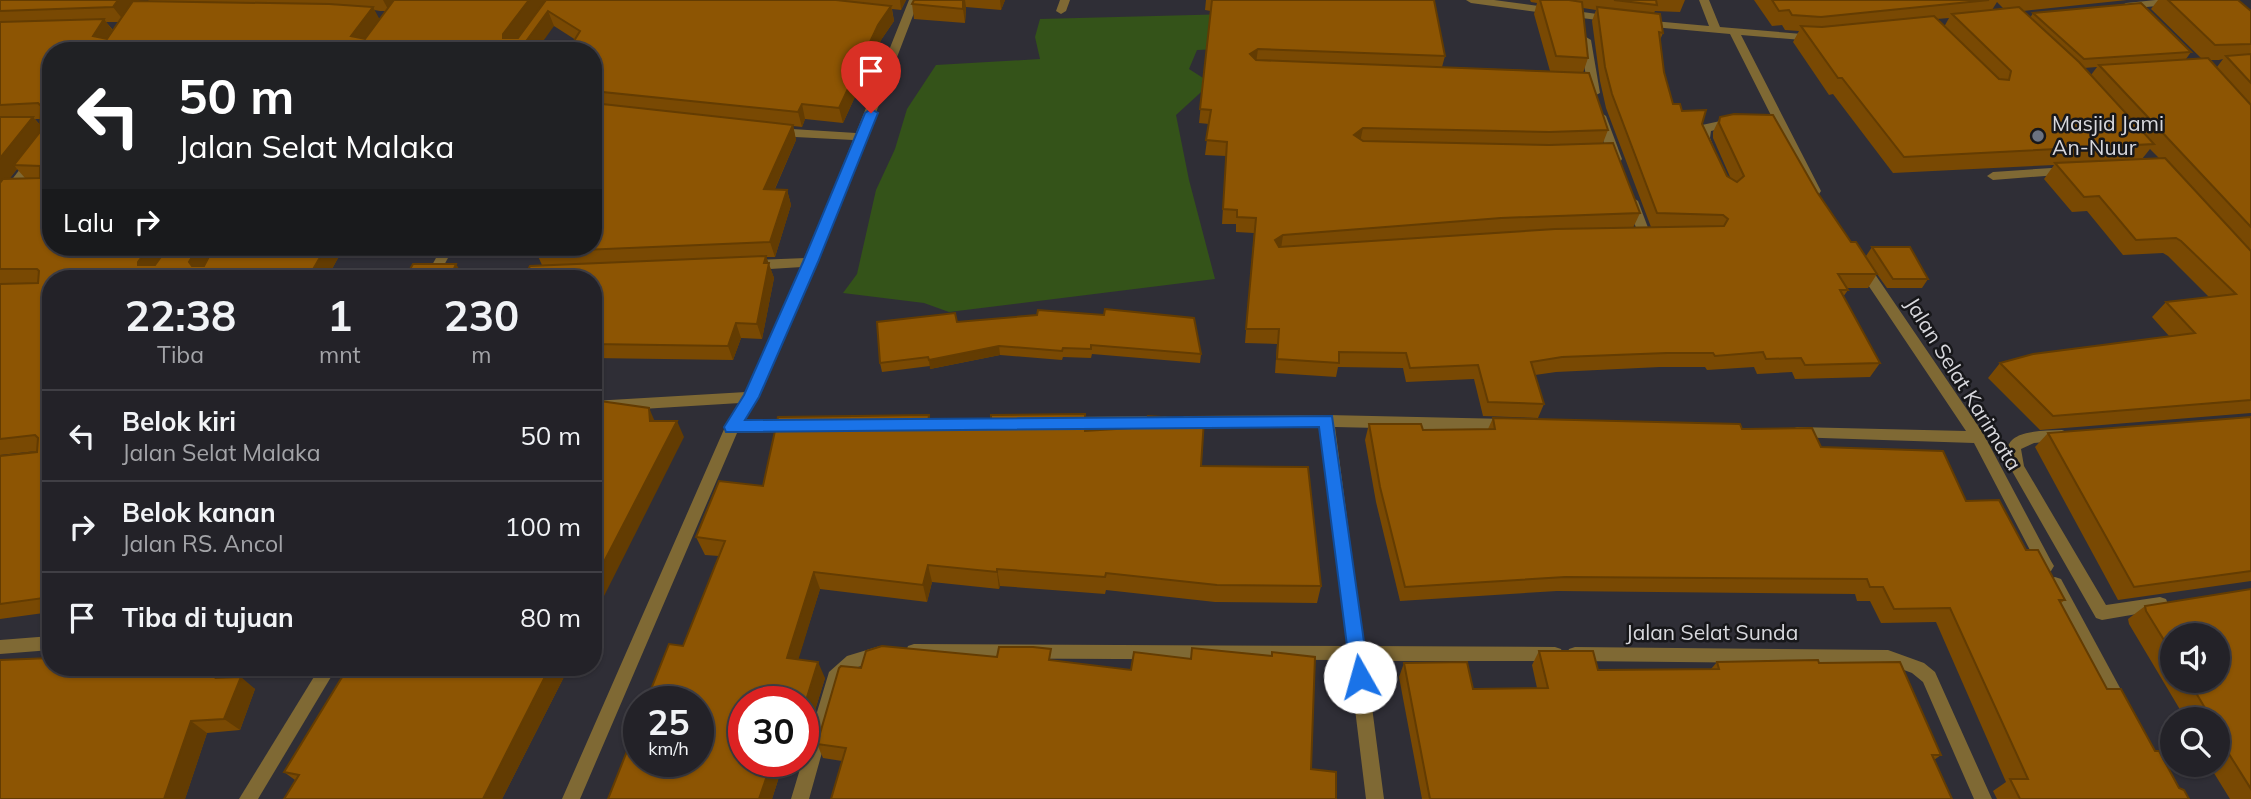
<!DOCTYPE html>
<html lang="id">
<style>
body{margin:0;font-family:Mulish,sans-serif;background:#2f2f34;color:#f1f3f6;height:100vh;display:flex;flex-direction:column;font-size:26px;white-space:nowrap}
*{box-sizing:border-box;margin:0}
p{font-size:23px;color:#a3a4a8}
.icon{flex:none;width:38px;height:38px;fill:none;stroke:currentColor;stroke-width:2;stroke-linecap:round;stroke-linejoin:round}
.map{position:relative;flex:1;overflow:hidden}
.drawer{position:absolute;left:42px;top:270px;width:560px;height:406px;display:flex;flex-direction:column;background:#232228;border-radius:28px;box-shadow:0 2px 5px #0004,0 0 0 2px #403f45}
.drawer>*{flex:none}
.guide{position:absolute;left:42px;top:42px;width:560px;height:214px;border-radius:28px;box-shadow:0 2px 5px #0004,0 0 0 2px #403f45;background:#202124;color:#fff;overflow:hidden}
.fabs{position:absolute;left:2160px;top:623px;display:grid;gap:14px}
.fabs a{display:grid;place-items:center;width:70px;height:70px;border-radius:50%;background:#232228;box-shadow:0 2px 5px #0004,0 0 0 2px #403f45;font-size:35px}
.speed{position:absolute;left:623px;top:686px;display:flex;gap:14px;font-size:35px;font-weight:700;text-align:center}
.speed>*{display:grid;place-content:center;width:91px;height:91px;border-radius:50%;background:#232228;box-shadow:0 2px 5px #0004,0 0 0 2px #403f45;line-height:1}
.speed small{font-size:18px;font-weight:400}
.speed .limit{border:10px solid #d22;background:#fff;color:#111}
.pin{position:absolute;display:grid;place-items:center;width:60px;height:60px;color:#fff;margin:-72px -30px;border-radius:50% 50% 50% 0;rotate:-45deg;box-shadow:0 0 7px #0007}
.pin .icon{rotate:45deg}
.me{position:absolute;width:77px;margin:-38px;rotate:353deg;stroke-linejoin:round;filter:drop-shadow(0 0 5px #0008)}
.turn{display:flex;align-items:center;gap:24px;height:147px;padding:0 21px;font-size:32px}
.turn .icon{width:91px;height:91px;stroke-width:2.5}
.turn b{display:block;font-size:49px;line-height:60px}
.then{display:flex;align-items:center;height:66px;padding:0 21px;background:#0003;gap:14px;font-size:26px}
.eta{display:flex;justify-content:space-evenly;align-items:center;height:119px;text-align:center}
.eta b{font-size:42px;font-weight:700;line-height:49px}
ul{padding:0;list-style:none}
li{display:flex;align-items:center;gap:21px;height:91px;padding:0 21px;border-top:2px solid #403f45}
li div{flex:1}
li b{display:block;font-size:26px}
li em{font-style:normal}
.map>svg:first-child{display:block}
</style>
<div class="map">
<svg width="2251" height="799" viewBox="0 0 2251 799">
<rect width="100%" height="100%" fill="#2f2e36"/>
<!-- green -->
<polygon fill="#345319" points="1232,14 1219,49 1197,50 1189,69 1211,83 1176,115 1189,180 1215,279 949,312 924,303 843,293 857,274 876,190 895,149 907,109 936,65 1040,59 1035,37 1040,19"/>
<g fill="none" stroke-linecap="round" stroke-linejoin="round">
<!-- lane -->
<g fill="#7f6934" fill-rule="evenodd">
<polygon points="1734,118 1738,119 1738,125 1711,131 1710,138 1714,148 1712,151 1704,151 1698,138 1702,125"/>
<polygon points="442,247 454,247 437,278 425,278"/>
</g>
<!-- street -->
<g fill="#7f6934" fill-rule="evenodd">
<path d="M909 0H919C879 103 843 204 798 306 781 345 766 385 743 421L794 420 799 422 801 426 799 430 794 432 737 433 580 799H562L725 427 740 403 593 412V401L746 392 802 267 753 270 747 265 753 260 806 258 853 140 776 136 770 132 776 128 856 133Z"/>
<polygon points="1060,0 1070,0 1066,11 1061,14 1056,11"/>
<polygon points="1466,0 1494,0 1612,16 1617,19 1612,22 1471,3"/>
<polygon points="1699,0 1709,0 1720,27 1814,35 1819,38 1814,41 1741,35 1821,191 1819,194 1811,194 1809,191 1730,34 1642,26 1637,23 1642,20 1709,26"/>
<polygon points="2156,0 2193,0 2188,3 2126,9 2121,6 2126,3"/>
<polygon points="1586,37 1591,40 1600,93 1594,96 1588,93 1581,40"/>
<polygon points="1600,112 1606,116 1622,159 1620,162 1616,163 1610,159 1594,116"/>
<polygon points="51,133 51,145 4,206 0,207 0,195 47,134"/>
<polygon points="2067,167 2071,168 2071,174 1993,180 1987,176 1993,172"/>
<polygon points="1632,197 1638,201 1650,233 1648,236 1644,237 1638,233 1626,201"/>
<polygon points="1863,262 1868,264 1983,433 2051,561 2054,566 2051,571 2046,573 2041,571 1974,443 1792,437 1790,433 1792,429 1797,427 1966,431 1858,270 1857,267"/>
<polygon points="544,269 550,274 549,277 450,278 456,273"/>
<polygon points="1327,415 1508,419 1513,421 1515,425 1513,429 1508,431 1335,427 1364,646 1555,647 1561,649 1563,654 1561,659 1555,661 1366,661 1384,799 1366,799 1349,660 914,658 908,656 906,651 908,646 914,644 1347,646 1321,427 1185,428 1180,426 1178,422 1180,418 1185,416"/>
<polygon points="1165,416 1170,418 1172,422 1170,426 1165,428 1066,429 1061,427 1059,423 1061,419 1066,417"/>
<polygon points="1007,418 1012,420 1014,424 1012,428 1007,430 954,431 949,429 947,425 949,421 954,419"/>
<path d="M2062 430 2067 432 2069 436 2067 440 2034 443 2021 449 2024 466 2106 605 2160 597 2166 599 2168 604 2166 609 2102 620 2096 618 2012 471C1993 430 2033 431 2062 430Z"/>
<polygon points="2055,577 2061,579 2126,699 2128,705 2126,711 2120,713 2114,711 2047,584 2049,579"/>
<polygon points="51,636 51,650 0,654 0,640"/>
<polygon points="880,646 886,648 888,653 886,658 858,667 842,681 809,799 791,799 829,672 847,656"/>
<polygon points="1575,647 1888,650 1924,663 1935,672 1992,799 1974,799 1923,682 1912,673 1888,664 1575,661 1569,659 1567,654 1569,649"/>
<polygon points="320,667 337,667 258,799 239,799"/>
</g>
</g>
<!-- wall -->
<g fill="#794903" fill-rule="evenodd">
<path d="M0 0H139L138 1H149L148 0H906L901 10 892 9 894 21 881 40 843 123 805 119 802 127 793 126 796 140 775 189 787 190 791 205 775 257H766L774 278 762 339 741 338 733 360 593 358V278L542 265 536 252 593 247V51L554 26 51 247H344L327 278H51V612L0 619V456L37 451 0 455ZM374 10 380 11H386L379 19ZM106 22H119L113 30ZM35 119H41L40 125ZM17 169 25 178H10Z"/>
<polygon points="914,0 1005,0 1001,10 966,7 965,23 914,19 912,4"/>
<path d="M1206 0H1434L1445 56 1442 67 1550 71 1534 14 1537 3 1531 2 1530 0H1685L1680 12 1655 11 1654 13 1663 33 1660 40 1664 72 1673 104 1702 124 1727 176 1731 179 1713 138V132L1720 117 1817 192 1851 242 1866 256 1872 247 1928 279 1922 288H1887L1877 274 1868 288H1847L1848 290 1843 297 1880 363 1870 377 1795 379 1792 372 1757 374 1754 367 1707 370 1705 367H1660L1556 372 1535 375 1544 404 1538 418 1483 416 1474 379 1406 382 1403 368 1338 367 1336 377 1275 373 1277 344 1245 343 1254 233 1236 232V224H1222L1226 156 1205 155 1209 124 1199 123 1211 11 1205 10ZM1583 8 1596 10 1592 21 1600 81 1606 108 1651 227 1633 228 1640 213 1603 143 1608 130 1583 73 1588 58Z"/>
<path d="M1754 0H2127L2023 11 2030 18 2033 13 2191 52 2186 59 2201 58 2151 9 2158 0H2238L2251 11V413L2040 430 1988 378 2000 363 2170 337 2152 317 2166 302 2209 297 2168 256 2163 253 2123 255 2087 211 2072 212 2044 179 2054 165 1893 173 1833 94 1829 95 1793 42 1799 31 1785 30 1782 25 1772 26ZM1997 2 2004 9 1992 10ZM1949 18 1944 27 1937 19ZM2223 59 2217 67 2210 60H2219ZM2097 67 2091 75 2084 68ZM2150 149 2159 158 2142 159Z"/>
<polygon points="957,322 1201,354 1200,363 1092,354 1091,358 1063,357 1062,360 1000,355 930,369 930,366 882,372 880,363"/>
<polygon points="929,415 931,424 1086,431 1201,466 1321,586 1317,603 1215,602 1106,590 1105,594 1000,586 999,589 932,582 927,602 820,589 798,659 825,678 803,749 803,702 744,761 784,761 772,799 608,799 683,646 719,556 705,555 696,537 763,486"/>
<polygon points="2251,417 2251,581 2118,600 2035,447 2048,433"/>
<polygon points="1493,418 1742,429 1821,447 1966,501 2026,550 2065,600 2061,603 2107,689 2155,751 2179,788 2189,799 1997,799 1993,791 2006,782 1936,622 1881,623 1870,601 1857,601 1855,594 1557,591 1400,601 1376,502 1365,440 1369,424 1423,430 1488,429"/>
<path d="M2251 589V799H2230L2209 765H2217V719H2182L2185 718 2129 624 2128 619 2145 606ZM2172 635 2217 681H2172Z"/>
<polygon points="1539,651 1598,670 1711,669 1717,662 1819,663 1941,755 1934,760 1952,799 1422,799 1399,677 1404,663 1473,689 1537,688 1532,665"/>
<polygon points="1272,656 1315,657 842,761 823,758 817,744 861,668 997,657 1052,661 1131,670 1191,659"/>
<polygon points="51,667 241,667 237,677 255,689 240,730 207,733 185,799 0,799"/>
<polygon points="332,667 569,667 502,799 284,799 295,780 284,772 342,677"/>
</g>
<!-- shaded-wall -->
<g fill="#633c02">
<polygon points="118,0 139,0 124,21 113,7"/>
<polygon points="383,0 399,0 389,11"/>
<polygon points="529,0 547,0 510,51 503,38 503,34"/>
<polygon points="900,0 906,0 901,10"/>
<polygon points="963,0 965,0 966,7 965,23 963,9"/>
<polygon points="1000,0 1005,0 1001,10"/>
<polygon points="891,6 894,21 881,40 843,123 839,108 878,25"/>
<polygon points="373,7 381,22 360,51 351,36"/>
<polygon points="548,11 554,26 536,51 519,51"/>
<polygon points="104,19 115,34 105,51 93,36"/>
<polygon points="1258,49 1256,63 1250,54"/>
<polygon points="802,104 805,119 802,127 798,112"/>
<polygon points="33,117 46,132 14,165 17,169 0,191 0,158"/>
<polygon points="793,125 796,140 768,204 764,189"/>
<polygon points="1363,128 1360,142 1354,135"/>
<polygon points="787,190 791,205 775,257 770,242"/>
<polygon points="1283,235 1281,249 1275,240"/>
<polygon points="149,247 172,247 151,276 138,265 138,262"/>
<polygon points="198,247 218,247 202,278 189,262"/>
<polygon points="326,247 344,247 327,278 308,278"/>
<polygon points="766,256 774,278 762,339 757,324 764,263"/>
<polygon points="456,264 465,278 450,278"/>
<polygon points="736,323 741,338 733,360 728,346"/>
<polygon points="999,346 1000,355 930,369 929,360"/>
<polygon points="649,408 656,424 650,421"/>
<polygon points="677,421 684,437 593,618 593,583"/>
<polygon points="928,565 932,582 927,602 923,585"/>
<polygon points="997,569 1000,586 999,589 997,572"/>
<polygon points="814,572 820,589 794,674 787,658"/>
<polygon points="818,662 825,678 803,749 803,710"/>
<polygon points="221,667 241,667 231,690 216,678"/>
<polygon points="550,667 569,667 502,799 483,799"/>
<polygon points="241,677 255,689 240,730 224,719"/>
<polygon points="191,721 207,733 185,799 164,799"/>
<polygon points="772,761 784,761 772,799 759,799"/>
</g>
<!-- building -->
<g fill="#8d5503" stroke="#633c02" stroke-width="2">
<polygon points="0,0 118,0 113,7 0,11"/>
<polygon points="394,0 529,0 503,34 503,38 518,38 546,0 836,0 891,6 878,25 839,108 802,104 798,112 593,91 593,51 568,51 580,31 548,11 519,51 51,51 51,247 149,247 138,262 138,265 155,265 168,247 198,247 189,262 192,266 204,266 214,247 326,247 308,278 51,278 51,597 0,604 0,456 37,452 38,438 35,435 0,439 0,284 38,283 39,271 37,269 0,269 0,183 3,179 40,178 40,166 14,165 40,132 41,106 38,103 0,105 0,22 104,19 93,36 107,39 133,1 329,4 373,7 351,36 365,39"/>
<polygon points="914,0 963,0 963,9 912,4"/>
<polygon points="1212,0 1434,0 1445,56 1258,49 1250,54 1256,60 1589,73 1608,130 1549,132 1363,128 1354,135 1363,141 1549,145 1613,143 1640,213 1501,218 1283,235 1275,240 1279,247 1555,229 1724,226 1728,219 1723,215 1657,213 1612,94 1605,67 1597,7 1660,14 1663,33 1659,32 1664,72 1673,104 1680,104 1682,111 1706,110 1702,124 1727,176 1737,182 1744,176 1719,123 1720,117 1734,114 1773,115 1817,192 1851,242 1856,242 1877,274 1838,274 1848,290 1840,290 1880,363 1805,365 1801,358 1766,359 1763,352 1715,356 1713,353 1667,353 1562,357 1531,362 1544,404 1488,402 1478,365 1410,368 1406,353 1339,352 1339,363 1277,359 1279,329 1246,329 1256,218 1237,217 1237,210 1223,209 1227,142 1206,140 1211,110 1200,109"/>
<polygon points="1540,0 1569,0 1582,2 1588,58 1556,56"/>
<polygon points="1614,0 1656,0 1657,5"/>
<polygon points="1772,0 1989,0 1821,17 1792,15 1789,10 1779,11"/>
<polygon points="2168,0 2238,0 2251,11 2251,44 2215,45"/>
<polygon points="2141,3 2191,52 2084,59 2033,13"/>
<polygon points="2019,7 2079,62 2154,144 1904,157 1842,78 1838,78 1801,26 1822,27 1934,16 1999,79 2009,80 2011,71 1952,14"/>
<polygon points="2251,54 2251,83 2226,56"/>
<polygon points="2208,58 2251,105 2251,227 2099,65"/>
<polygon points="593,103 793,125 764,189 787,190 770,242 536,252 538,247 593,247"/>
<polygon points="0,117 33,117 0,158"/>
<polygon points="2165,158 2251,251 2251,400 2053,416 2000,363 2033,354 2195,333 2166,302 2236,294 2181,241 2176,238 2136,240 2099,196 2084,197 2055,163"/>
<polygon points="1872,247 1910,247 1928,279 1893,279"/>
<polygon points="766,256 764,263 769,263 757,324 736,323 728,346 593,344 593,278 524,278 530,266"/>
<polygon points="413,264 456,264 450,278 405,278"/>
<polygon points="1105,309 1194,318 1201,354 1091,345 1091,349 1063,348 1062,351 999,346 929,360 928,357 880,363 877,322 955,313 957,322 1037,315 1038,310 1104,315"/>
<polygon points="593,400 649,408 650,421 677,421 593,583"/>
<polygon points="1085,414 1085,431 1147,427 1148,416 1204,420 1201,466 1308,467 1321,586 1217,585 1106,573 1105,577 997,569 997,572 928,565 923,585 814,572 787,658 818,662 803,710 803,702 744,702 744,761 772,761 759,799 608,799 639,721 639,761 698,761 698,702 646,702 669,644 683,646 725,541 696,537 719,481 763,486 778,417 929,415 928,424 991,425 991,415"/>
<polygon points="2251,417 2251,571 2134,587 2048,433"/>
<polygon points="1493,418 1740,424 1742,429 1812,428 1821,447 1943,451 1966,501 1999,500 2026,550 2038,550 2065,600 2059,600 2107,689 2121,689 2155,751 2159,751 2179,788 2184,790 2189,799 2020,799 2010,779 2028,779 1950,608 1894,609 1883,587 1870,587 1867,579 1565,577 1405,587 1380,487 1369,424 1421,424 1423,430 1495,429"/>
<polygon points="2251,589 2251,789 2217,735 2217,719 2207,719 2200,708 2205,708 2189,681 2217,681 2217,635 2172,635 2172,653 2146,611 2145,606"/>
<polygon points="882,646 997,657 999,647 1033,647 1051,649 1049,660 1131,670 1134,652 1191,659 1192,648 1272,656 1272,652 1315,657 1311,769 1336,772 1336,799 831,799 846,748 817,744 839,668 841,666 861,668 866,651"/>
<polygon points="1539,651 1593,651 1598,670 1719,669 1717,662 1818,660 1819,663 1900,662 1941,755 1932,755 1952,799 1430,799 1404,663 1467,662 1473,689 1548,688"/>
<polygon points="51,658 51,667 221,667 216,678 241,677 224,719 191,721 164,799 0,799 0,660"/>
<polygon points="332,667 550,667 483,799 284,799 299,775 284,772 347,669"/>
</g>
<!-- route -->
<polygon fill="#1a73e8" stroke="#114b97" stroke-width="2" points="871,109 878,113 818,262 759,397 745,420 1332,416 1369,677 1367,683 1360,686 1353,683 1351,677 1319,427 726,432 724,427 744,395 803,262 865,113"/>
<!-- markers -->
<circle fill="#6b7280" stroke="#17171a" stroke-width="2.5" cx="2038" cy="136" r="7"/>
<g text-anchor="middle" stroke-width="5" stroke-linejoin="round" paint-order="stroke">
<!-- poi labels -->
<g font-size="21" fill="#d8d8dd" stroke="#17171a" text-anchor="start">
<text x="2052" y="131">Masjid Jami<tspan x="2052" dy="24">An-Nuur</tspan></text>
</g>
<!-- street labels -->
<g font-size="21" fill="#d8d8dd" stroke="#17171a">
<text transform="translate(1963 384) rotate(58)" y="7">Jalan Selat Karimata</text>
<text x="1712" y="640">Jalan Selat Sunda</text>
</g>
</g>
</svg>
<div class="fabs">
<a><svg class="icon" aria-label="sound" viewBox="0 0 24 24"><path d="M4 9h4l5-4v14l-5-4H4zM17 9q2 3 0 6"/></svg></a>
<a><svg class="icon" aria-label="search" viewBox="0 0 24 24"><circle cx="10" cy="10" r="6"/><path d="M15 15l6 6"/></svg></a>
</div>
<div class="speed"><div>25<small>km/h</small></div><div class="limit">30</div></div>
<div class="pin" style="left:871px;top:113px;background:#d93025"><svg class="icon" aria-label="arrive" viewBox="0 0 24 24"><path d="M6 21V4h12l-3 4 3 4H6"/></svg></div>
<svg class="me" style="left:1360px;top:677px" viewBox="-20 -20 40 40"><circle r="19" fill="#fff"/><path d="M0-13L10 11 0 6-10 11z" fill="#1a73e8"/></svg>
<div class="guide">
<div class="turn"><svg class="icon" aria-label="left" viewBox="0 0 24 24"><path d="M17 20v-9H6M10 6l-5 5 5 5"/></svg><div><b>50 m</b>Jalan Selat Malaka</div></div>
<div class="then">Lalu<svg class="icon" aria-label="right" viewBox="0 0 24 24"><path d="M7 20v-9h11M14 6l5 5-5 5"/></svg></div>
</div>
<section class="drawer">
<div class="eta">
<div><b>22:38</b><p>Tiba</p></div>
<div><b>1</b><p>mnt</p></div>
<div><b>230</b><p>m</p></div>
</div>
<ul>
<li><svg class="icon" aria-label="left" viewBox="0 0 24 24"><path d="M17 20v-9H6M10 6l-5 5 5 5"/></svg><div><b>Belok kiri</b><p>Jalan Selat Malaka</p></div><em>50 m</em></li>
<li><svg class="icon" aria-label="right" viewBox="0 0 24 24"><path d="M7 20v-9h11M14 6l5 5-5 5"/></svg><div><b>Belok kanan</b><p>Jalan RS. Ancol</p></div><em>100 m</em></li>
<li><svg class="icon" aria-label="arrive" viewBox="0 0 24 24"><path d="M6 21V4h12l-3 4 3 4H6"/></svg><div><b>Tiba di tujuan</b></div><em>80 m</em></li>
</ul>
</section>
</div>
